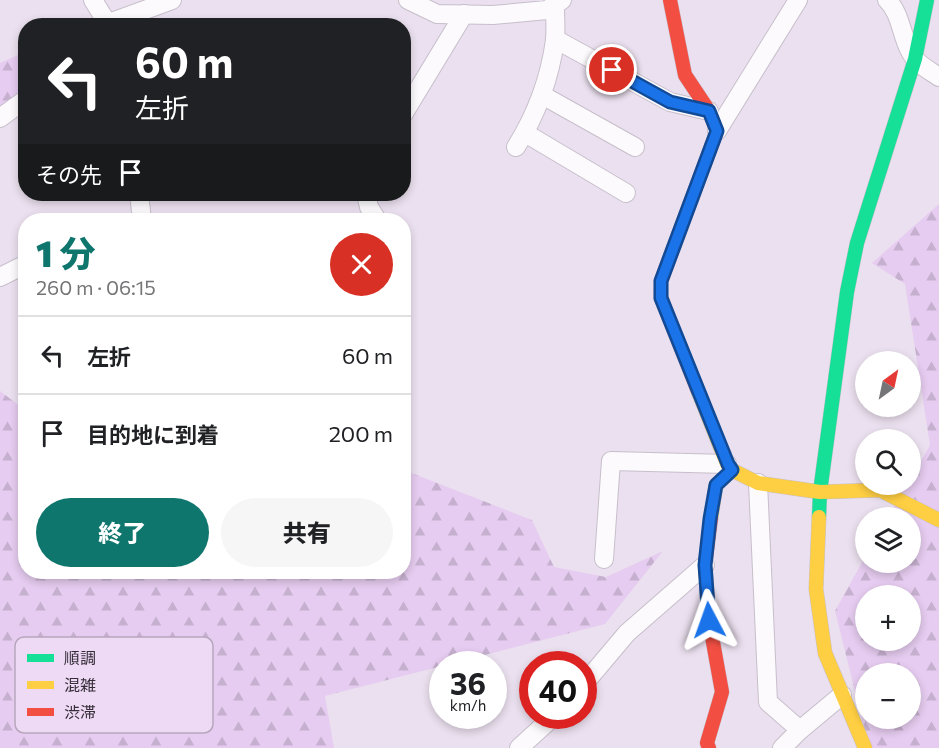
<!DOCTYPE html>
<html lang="ja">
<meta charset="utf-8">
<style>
body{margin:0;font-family:Commissioner,"Noto Sans JP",sans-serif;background:#f6f6f6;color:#202124;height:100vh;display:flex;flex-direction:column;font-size:22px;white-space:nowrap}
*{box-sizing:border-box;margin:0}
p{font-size:20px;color:#757577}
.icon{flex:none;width:33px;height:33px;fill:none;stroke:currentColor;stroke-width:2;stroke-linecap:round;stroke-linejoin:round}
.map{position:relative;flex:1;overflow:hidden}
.side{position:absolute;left:18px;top:213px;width:393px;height:366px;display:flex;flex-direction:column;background:#fff;border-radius:24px;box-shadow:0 3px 9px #0003}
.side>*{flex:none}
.guide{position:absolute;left:18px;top:18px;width:393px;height:183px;border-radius:24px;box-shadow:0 3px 9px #0003;background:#202124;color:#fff;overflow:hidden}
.needle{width:39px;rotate:33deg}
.controls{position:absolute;left:855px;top:351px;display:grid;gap:12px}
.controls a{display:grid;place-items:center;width:66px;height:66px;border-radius:50%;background:#fff;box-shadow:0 3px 9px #0003;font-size:30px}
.speed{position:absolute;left:429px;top:651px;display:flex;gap:12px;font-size:30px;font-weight:700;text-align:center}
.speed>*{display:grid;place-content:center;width:78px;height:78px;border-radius:50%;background:#fff;box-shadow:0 3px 9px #0003;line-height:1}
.speed small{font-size:15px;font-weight:400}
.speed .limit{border:9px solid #d22;background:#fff;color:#111}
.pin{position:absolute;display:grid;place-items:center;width:51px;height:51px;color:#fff;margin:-26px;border:3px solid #fff;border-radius:50%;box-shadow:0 2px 6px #0007}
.me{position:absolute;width:66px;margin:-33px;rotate:356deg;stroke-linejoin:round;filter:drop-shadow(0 0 4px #0008)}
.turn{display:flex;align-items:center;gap:21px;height:126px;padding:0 18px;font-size:27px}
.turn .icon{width:78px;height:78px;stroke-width:2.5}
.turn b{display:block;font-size:42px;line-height:51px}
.then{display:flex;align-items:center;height:57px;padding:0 18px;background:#0003;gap:12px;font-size:22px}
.round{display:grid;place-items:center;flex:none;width:63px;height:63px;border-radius:32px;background:#f6f6f6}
.headline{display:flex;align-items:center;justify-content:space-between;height:102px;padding:0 18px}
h1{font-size:36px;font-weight:800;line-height:45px;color:#0f766e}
.button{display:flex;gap:12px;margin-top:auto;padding:12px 18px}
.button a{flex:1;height:69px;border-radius:36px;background:#0f766e;color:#fff;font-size:24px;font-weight:800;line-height:69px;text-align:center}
.button a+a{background:#f6f6f6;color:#202124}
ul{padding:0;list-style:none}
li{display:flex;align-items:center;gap:18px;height:78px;padding:0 18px;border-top:2px solid #e0e0e0}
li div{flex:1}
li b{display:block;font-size:22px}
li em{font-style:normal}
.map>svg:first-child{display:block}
</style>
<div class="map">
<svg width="939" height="748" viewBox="0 0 939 748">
<defs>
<pattern id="forest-firs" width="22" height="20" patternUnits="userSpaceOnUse" patternTransform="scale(1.5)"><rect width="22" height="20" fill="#e6ccf0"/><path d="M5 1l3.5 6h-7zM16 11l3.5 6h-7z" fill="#c6b0cf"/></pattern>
</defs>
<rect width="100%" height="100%" fill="#ebe0ef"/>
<!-- forest -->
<g fill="url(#forest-firs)" fill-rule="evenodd">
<polygon points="25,52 25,94 0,110 0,63"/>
<path d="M939 204V748H869L835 611 865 557 866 562H910V518L888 517 907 485 910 484 911 479 930 445 905 284 872 263ZM866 596H910V640H866ZM866 674H910V718H866Z"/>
<polygon points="0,391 25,410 26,572 404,572 404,470 532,520 554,567 606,577 663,551 605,624 325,696 334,748 0,748"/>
</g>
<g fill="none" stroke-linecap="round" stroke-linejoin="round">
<defs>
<g id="street">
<polyline points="93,0 109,26"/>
<polyline points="408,0 437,14 493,15 547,10 562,0"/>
<path d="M887 0C903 15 901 43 916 60 922 67 932 72 939 77"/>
<polyline points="109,23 172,0"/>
<polyline points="555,39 670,102 709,111"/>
<polyline points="542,95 635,147"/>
<polyline points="404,113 464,14"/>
<polyline points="0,118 26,99"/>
<polyline points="717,131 798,0"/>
<polyline points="525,133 626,193"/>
<path d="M516 147C536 115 550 77 555 40 556 29 555 17 555 7"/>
<polyline points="139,194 142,220"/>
<polyline points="366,194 369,207 377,220"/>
<polyline points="0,277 26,264"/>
<polyline points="758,483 768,702 800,730"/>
<polyline points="604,559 611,461 727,464"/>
<polyline points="584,684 627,633 705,565"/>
<polyline points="519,748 554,716"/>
<polyline points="782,748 800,730 842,695"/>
</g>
<polyline id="fast" points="819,517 820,492 847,292 857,243 915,59 927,0"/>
<g id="slow">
<polyline points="698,391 727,464 732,470"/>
<polyline points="819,517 816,589 825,653 865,748"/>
<polyline points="711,518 716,485 732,470 758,483 820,492 880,490 939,520"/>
</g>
<g id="jam">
<polyline points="670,0 685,75 709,111 717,131 661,281 661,298 698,391"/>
<polyline points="709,748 707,743 722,692 709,620 705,565 711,518"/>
</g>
</defs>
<!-- street casing -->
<use href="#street" stroke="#c7bfcb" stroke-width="20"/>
<!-- fast casing -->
<use href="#fast" stroke="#c7bfcb" stroke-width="15"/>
<!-- slow casing -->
<use href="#slow" stroke="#c7bfcb" stroke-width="15"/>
<!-- jam casing -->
<use href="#jam" stroke="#c7bfcb" stroke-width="15"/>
<!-- street -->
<use href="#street" stroke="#fcfafd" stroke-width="18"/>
<!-- fast -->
<use href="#fast" stroke="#16e098" stroke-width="14"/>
<!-- slow -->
<use href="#slow" stroke="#ffcf43" stroke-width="14"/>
<!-- jam -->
<use href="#jam" stroke="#f24e42" stroke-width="14"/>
</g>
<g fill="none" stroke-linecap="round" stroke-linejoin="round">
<defs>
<polyline id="route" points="612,70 670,102 709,111 717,131 661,281 661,298 728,464 732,470 716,485 710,519 705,565 709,620"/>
</defs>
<!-- route casing -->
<use href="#route" stroke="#114b97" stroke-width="15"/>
<!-- route -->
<use href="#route" stroke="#1a73e8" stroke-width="10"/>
</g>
<!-- legend -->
<rect x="15" y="637" width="198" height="96" rx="9" fill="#eedaf5" stroke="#b6a6bc" stroke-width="1.5"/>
<rect x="27" y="654" width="27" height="8" fill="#16e098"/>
<rect x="27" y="681" width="27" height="8" fill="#ffcf43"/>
<rect x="27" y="708" width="27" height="8" fill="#f24e42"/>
<g font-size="16" fill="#352d38">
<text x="64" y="664">順調</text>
<text x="64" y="691">混雑</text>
<text x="64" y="718">渋滞</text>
</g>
</svg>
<div class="controls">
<a><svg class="needle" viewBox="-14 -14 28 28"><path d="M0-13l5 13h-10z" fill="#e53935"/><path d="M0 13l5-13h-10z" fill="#757577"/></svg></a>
<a><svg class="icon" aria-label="search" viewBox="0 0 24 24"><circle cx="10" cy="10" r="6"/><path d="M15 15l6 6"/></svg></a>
<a><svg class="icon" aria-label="layers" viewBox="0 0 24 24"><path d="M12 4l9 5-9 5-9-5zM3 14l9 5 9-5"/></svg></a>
<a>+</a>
<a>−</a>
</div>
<div class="speed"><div>36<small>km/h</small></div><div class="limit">40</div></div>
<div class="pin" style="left:612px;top:70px;background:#d93025"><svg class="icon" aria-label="arrive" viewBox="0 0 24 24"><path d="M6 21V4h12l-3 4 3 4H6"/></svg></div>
<svg class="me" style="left:709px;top:620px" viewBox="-20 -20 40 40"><path d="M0-17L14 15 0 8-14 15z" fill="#1a73e8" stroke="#fff" stroke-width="4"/></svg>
<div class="guide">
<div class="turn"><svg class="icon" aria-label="left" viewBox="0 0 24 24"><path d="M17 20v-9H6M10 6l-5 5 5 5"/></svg><div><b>60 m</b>左折</div></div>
<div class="then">その先<svg class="icon" aria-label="arrive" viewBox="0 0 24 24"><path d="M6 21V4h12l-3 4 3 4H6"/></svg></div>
</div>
<section class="side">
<div class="headline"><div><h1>1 分</h1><p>260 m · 06:15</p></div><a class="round" style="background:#d93025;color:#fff"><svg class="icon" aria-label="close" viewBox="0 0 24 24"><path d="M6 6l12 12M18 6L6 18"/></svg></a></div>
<ul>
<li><svg class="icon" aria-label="left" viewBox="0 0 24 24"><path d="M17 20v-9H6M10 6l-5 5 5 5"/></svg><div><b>左折</b></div><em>60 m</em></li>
<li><svg class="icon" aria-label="arrive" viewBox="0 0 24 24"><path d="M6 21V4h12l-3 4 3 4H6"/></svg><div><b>目的地に到着</b></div><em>200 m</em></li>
</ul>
<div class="button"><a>終了</a><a>共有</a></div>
</section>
</div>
